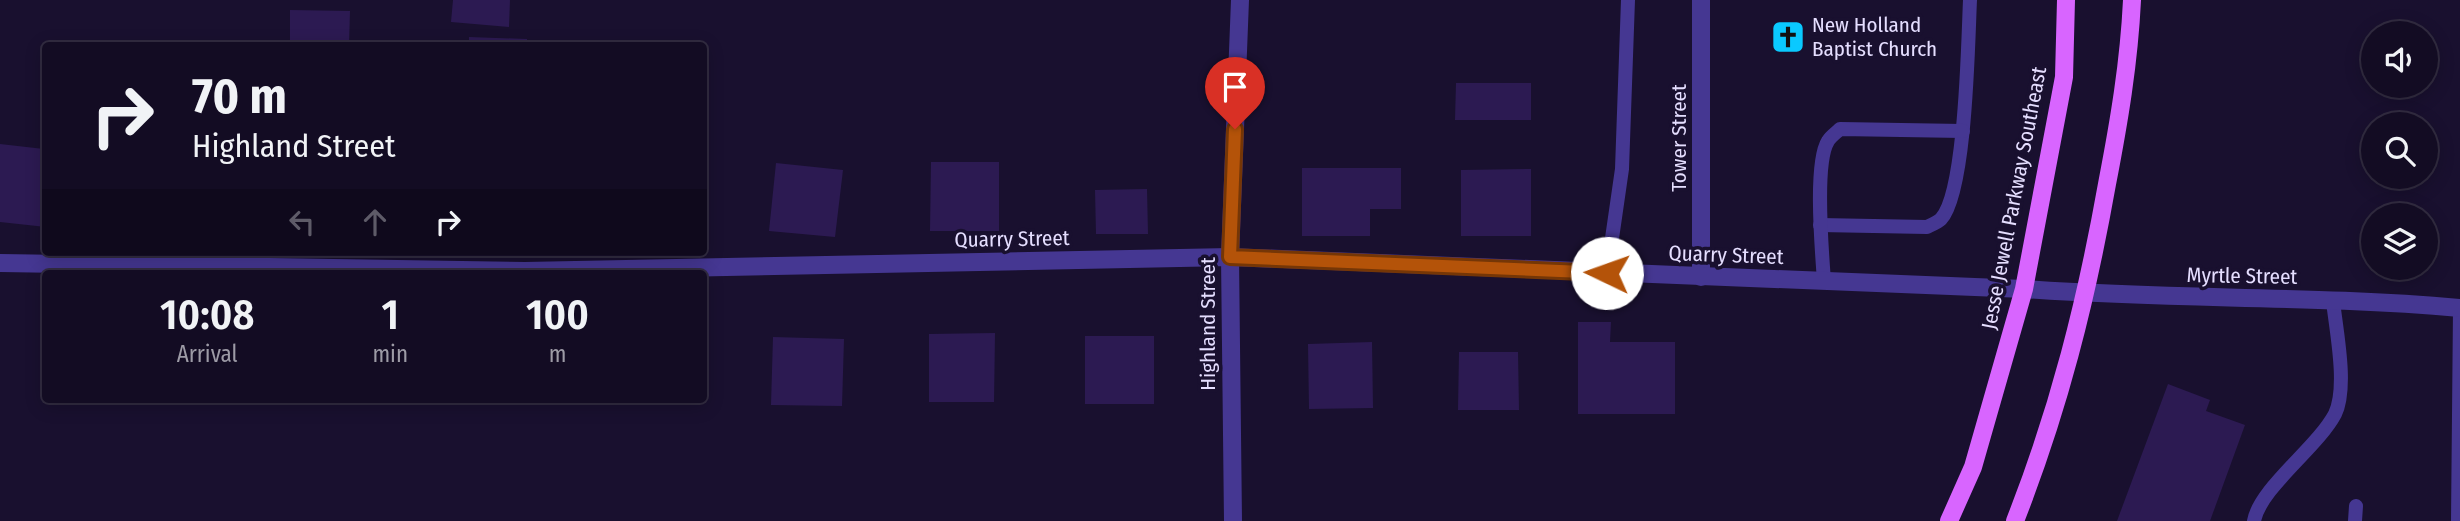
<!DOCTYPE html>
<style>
body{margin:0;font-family:"Fira Sans Condensed",sans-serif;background:#201a30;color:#f1f3f6;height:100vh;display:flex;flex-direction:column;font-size:26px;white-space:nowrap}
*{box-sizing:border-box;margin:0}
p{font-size:23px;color:#9d9ba6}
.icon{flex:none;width:38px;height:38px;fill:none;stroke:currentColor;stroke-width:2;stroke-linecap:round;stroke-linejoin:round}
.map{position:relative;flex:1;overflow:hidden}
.side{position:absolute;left:42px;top:270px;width:665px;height:133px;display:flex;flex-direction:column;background:#130c23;border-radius:7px;box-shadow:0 4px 18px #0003,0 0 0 2px #322c41}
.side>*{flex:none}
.guide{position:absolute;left:42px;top:42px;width:665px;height:214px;border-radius:7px;box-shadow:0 4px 18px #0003,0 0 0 2px #322c41;background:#130c23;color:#f1f3f6;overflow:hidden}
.buttons{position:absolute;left:2361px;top:21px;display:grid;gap:14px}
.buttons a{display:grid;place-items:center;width:77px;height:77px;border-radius:50%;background:#130c23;box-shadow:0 4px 18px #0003,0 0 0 2px #322c41;font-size:35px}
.pin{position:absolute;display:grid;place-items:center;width:60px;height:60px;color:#fff;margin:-72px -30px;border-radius:50% 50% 50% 0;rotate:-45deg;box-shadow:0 0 7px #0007}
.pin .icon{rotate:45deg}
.me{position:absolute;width:77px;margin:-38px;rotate:273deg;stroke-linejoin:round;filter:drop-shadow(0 0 5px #0008)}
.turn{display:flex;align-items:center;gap:24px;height:147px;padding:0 35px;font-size:32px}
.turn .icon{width:91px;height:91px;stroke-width:2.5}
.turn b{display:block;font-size:49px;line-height:60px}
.lanes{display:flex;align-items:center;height:66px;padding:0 35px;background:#0003;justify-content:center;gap:35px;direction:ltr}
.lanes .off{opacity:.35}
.eta{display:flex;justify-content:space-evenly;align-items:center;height:119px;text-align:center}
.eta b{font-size:42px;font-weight:600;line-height:49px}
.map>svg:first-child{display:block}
</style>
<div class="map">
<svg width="2460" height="521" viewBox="0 0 2460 521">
<rect width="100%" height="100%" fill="#19102f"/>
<!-- building -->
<g fill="#2c1a52">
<polygon points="453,0 510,0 509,27 451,22"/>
<polygon points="290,10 350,11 349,46 290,46"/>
<polygon points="469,37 527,39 527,46 469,46"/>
<polygon points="1456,83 1531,83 1531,120 1455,120"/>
<polygon points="0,144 44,149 42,168 46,168 46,227 0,222"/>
<polygon points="931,162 999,162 999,231 930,231"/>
<polygon points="776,163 843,170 835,237 769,231"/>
<polygon points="1302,168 1401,168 1401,209 1370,209 1370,236 1302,236"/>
<polygon points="1531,169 1531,236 1461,236 1461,170"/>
<polygon points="1147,189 1148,234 1096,234 1095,190"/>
<polygon points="1578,322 1611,322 1610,342 1675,342 1675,414 1578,414"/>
<polygon points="995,333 994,402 929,402 929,334"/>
<rect x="1085" y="336" width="69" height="68"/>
<polygon points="773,337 844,339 842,406 771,405"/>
<polygon points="1372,342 1373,408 1309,409 1308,344"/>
<polygon points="1459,352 1518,352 1519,410 1458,410"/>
<polygon points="2168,384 2210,400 2206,411 2245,425 2210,521 2117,521"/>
</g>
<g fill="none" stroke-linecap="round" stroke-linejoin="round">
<!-- service -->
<g stroke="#453792" stroke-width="14">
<path d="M1820 225 1927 227C1931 225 1938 222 1941 219 1966 192 1968 41 1970 0"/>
<polyline points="1607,273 1622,169 1628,0"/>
<path d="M1824 281C1822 252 1814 163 1828 141 1831 136 1836 133 1840 129L1963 131"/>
<path d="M2254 521C2260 488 2317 448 2335 414 2348 387 2336 330 2333 301"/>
<polyline points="2355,521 2356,506"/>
<polyline points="2458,521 2460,308"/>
</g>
<!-- minor -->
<g stroke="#453792" stroke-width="18">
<polyline points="1701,0 1701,277"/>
<path d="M2024 289C2169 300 2315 295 2460 308"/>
<polyline points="1233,521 1230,257 1240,0"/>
</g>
<!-- tertiary -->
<polyline stroke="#453792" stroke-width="18" points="0,263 525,271 1230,257 2024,289"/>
<!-- primary -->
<g stroke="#d865ff" stroke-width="18">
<polyline points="1949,521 1973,467 2024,289 2064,77 2066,0"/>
<path d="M2015 521C2059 409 2086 302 2107 184 2119 122 2129 63 2132 0"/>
</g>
</g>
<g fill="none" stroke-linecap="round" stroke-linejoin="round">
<defs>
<polyline id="route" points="1235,129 1230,257 1607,273"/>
</defs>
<!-- route casing -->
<use href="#route" stroke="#753606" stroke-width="18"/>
<!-- route -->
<use href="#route" stroke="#b45309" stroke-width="12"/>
</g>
<!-- icons -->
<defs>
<symbol id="church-square" viewBox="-11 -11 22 22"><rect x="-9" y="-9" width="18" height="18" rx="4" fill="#0ac9ff" stroke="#19102f"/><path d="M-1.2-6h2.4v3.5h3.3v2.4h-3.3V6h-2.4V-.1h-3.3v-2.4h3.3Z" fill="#111"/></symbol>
</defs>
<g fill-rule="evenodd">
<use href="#church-square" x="1769" y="18" width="38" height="38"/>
</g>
<g text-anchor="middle" stroke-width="7" stroke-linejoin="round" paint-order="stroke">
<!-- poi labels -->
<g font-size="21" fill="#e5deff" stroke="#19102f" text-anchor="start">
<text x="1812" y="32">New Holland<tspan x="1812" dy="24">Baptist Church</tspan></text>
</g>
<!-- street labels -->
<g font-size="21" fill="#e5deff" stroke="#19102f">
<text transform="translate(1679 138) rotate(-90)" y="7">Tower Street</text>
<text transform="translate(2014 198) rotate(-79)" y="7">Jesse Jewell Parkway Southeast</text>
<text transform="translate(1012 239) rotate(-1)" y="7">Quarry Street</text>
<text transform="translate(1726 255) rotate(2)" y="7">Quarry Street</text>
<text transform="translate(2242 276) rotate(1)" y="7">Myrtle Street</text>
<text transform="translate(1208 324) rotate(-90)" y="7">Highland Street</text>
</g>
</g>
</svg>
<div class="buttons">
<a><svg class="icon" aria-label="sound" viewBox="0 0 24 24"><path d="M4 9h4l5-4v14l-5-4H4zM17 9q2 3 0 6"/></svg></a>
<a><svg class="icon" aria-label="search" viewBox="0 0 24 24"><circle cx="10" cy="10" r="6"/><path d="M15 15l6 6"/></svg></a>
<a><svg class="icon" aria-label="layers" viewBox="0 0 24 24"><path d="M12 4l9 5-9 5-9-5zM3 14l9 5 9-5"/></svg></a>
</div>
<div class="pin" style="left:1235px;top:129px;background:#d93025"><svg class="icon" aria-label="arrive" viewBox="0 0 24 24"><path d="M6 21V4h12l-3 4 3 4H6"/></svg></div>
<svg class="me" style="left:1607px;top:273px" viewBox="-20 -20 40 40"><circle r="19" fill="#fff"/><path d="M0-13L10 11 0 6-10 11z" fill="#b45309"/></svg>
<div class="guide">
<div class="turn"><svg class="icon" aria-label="right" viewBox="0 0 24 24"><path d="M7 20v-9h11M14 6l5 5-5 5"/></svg><div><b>70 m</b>Highland Street</div></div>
<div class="lanes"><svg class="icon off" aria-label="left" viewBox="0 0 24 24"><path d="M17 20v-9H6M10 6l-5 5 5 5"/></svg><svg class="icon off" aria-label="ahead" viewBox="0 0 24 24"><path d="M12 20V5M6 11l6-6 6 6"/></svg><svg class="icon" aria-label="right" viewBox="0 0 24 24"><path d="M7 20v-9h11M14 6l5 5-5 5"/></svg></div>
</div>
<section class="side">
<div class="eta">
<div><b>10:08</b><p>Arrival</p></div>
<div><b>1</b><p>min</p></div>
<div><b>100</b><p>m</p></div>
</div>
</section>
</div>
